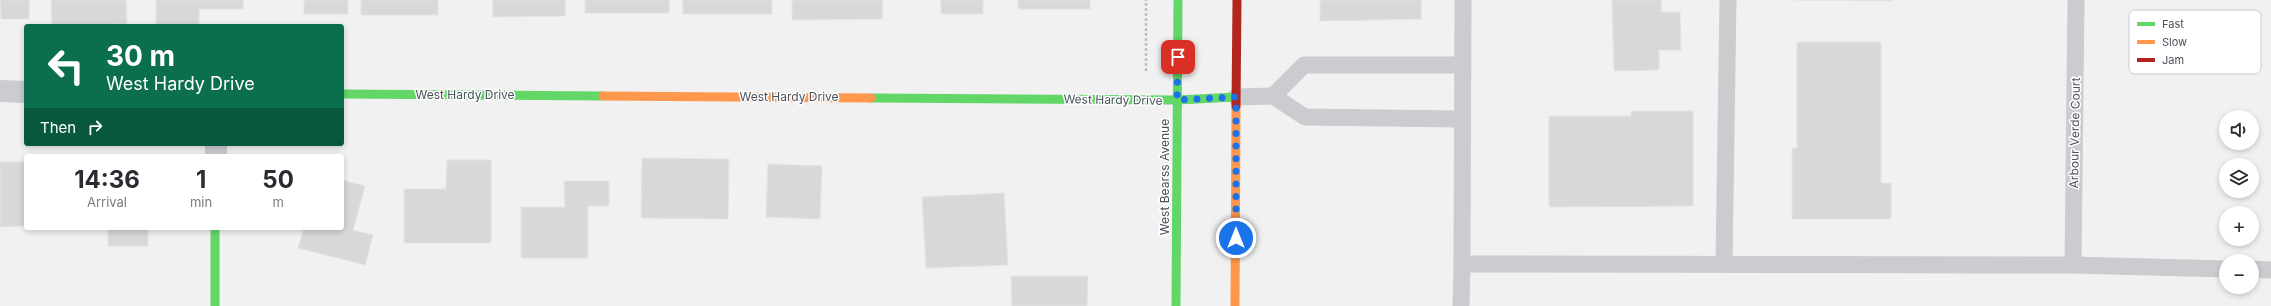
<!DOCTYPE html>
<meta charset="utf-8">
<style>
body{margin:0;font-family:Inter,sans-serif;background:#f7f7f7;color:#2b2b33;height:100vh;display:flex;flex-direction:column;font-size:15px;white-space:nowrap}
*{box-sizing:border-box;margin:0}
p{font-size:13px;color:#7c7c81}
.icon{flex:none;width:22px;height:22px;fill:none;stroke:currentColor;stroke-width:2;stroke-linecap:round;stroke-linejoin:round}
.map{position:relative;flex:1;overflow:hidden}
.drawer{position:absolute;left:24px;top:154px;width:320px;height:76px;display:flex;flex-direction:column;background:#fff;border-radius:4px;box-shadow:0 2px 6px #0003}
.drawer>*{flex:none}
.banner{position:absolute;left:24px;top:24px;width:320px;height:122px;border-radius:4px;box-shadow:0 2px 6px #0003;background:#0b6e4f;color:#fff;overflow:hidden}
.controls{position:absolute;left:2219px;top:110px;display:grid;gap:8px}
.controls a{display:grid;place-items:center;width:40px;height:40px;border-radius:50%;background:#fff;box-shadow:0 2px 6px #0003;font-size:20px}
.pin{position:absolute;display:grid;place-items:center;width:34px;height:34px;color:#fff;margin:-17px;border-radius:8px;box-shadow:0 2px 6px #0006}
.me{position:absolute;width:44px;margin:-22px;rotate:0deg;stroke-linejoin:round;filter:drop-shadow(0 0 3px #0008)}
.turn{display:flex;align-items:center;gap:14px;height:84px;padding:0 16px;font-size:18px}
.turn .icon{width:52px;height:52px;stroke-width:2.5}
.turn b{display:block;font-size:28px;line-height:34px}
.then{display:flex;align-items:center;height:38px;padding:0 16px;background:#0003;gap:8px;font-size:15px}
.eta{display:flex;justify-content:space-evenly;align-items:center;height:68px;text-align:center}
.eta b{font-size:24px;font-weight:700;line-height:28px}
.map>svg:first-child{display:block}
</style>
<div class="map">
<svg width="2271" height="306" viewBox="0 0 2271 306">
<rect width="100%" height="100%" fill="#f1f1f1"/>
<!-- building -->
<g fill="#d7d8da" stroke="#e3e3e4">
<polygon points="29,0 29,19 1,19 0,0"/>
<polygon points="51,0 126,0 127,24 52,25"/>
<polygon points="156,0 243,0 243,9 199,9 199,26 156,26"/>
<rect x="304" y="0" width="44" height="14"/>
<rect x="361" y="0" width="77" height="15"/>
<polygon points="493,0 565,0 565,16 493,17"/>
<rect x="585" y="0" width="84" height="13"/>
<rect x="683" y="0" width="89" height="14"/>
<polygon points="792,0 883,0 882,19 792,20"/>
<rect x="941" y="0" width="42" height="14"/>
<rect x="1018" y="0" width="72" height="9"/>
<polygon points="1320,0 1421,0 1421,19 1320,21"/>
<polygon points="1612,0 1661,0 1661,12 1680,12 1681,50 1659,50 1659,70 1614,71"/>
<polygon points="1795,0 1893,0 1893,1"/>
<polygon points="1797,42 1881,42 1881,183 1891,183 1891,219 1792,219 1792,148 1797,148"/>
<polygon points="1631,111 1693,111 1693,206 1549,207 1549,116 1631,116"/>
<polygon points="642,158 729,159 728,219 641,218"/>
<polygon points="447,160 491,160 491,243 404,243 404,189 446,189"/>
<polygon points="0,162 26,162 26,226 0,227"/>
<polygon points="768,164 822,166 820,219 766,217"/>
<polygon points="342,180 365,186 353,230 373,235 365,265 298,248 304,228 342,228"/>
<polygon points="564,181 609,181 609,206 588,206 588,258 521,258 521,207 565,207"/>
<polygon points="1004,193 1008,265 926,268 922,197"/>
<rect x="108" y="228" width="40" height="18"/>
<polygon points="1011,276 1088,276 1087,306 1012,306"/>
</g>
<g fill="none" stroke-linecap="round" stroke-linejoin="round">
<!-- path -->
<polyline stroke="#bac4c1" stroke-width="2.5" stroke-dasharray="3 2" stroke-linecap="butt" points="1146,71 1146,0"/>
<!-- lane -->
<g stroke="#cbcccf" stroke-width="17">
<polyline points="1463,0 1462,264 2073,265 2226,269"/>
<polyline points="1273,96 1304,65 1461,65"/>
<polyline points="1236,97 1273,96 1305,117 1461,119"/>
<polyline points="1724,264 1728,0"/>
<polyline points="2073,265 2076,0"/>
<polyline points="2252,269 2271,270"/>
<polyline points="1461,306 1462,264"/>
</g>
<!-- street -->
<g stroke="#cbcccf" stroke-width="22">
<polyline points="0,91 26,92"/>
<polyline points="216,156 216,144"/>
</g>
<!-- fast -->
<g stroke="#63d668" stroke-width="9">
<polyline points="342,94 603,96"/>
<polyline points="871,98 1177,100 1236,97"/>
<polyline points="215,228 215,306"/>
<polyline points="1176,306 1178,0"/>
</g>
<!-- slow -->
<g stroke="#ff974d" stroke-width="9">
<polyline points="603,96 871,98"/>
<polyline points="1235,306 1236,106"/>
</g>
<!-- jam -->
<polyline stroke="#b3261e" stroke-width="9" points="1236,106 1237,0"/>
</g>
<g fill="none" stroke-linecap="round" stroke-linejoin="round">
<!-- route -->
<polyline stroke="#1a73e8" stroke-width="7" stroke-dasharray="0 12.6" points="1178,57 1177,100 1236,97 1236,238"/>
</g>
<g text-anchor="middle" stroke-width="3" stroke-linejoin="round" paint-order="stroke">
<!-- street labels -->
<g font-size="12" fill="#4a515b" stroke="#fff">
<text x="465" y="99">West Hardy Drive</text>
<text x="789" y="101">West Hardy Drive</text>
<text transform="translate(1113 100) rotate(1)" y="4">West Hardy Drive</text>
<text transform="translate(2075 133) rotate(-89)" y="4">Arbour Verde Court</text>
<text transform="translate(1165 177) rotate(-90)" y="4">West Bearss Avenue</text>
</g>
</g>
<!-- legend -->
<rect x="2129" y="10" width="132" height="64" rx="6" fill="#fff" stroke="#c9cbce" stroke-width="1"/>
<rect x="2137" y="22" width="18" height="4" fill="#63d668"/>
<rect x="2137" y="40" width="18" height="4" fill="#ff974d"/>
<rect x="2137" y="58" width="18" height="4" fill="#b3261e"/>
<g font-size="11" fill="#4a515b">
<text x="2162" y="28">Fast</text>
<text x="2162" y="46">Slow</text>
<text x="2162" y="64">Jam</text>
</g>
</svg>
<div class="controls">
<a><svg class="icon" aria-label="sound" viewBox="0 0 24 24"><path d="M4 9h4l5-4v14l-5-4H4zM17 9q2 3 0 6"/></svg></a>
<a><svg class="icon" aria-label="layers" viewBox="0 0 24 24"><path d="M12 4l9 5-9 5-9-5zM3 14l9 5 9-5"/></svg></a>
<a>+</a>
<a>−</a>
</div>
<div class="pin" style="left:1178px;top:57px;background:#d93025"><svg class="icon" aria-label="arrive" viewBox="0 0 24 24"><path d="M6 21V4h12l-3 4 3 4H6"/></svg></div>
<svg class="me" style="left:1236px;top:238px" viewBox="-20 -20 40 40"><circle r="17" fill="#1a73e8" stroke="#fff" stroke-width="3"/><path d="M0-11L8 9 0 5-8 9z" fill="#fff"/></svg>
<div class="banner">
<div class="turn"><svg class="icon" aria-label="left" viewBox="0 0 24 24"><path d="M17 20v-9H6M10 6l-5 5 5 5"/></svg><div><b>30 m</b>West Hardy Drive</div></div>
<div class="then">Then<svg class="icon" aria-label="right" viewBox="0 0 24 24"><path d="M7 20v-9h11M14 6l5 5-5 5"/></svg></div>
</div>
<section class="drawer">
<div class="eta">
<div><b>14:36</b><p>Arrival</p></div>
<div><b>1</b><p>min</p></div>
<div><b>50</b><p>m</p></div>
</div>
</section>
</div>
